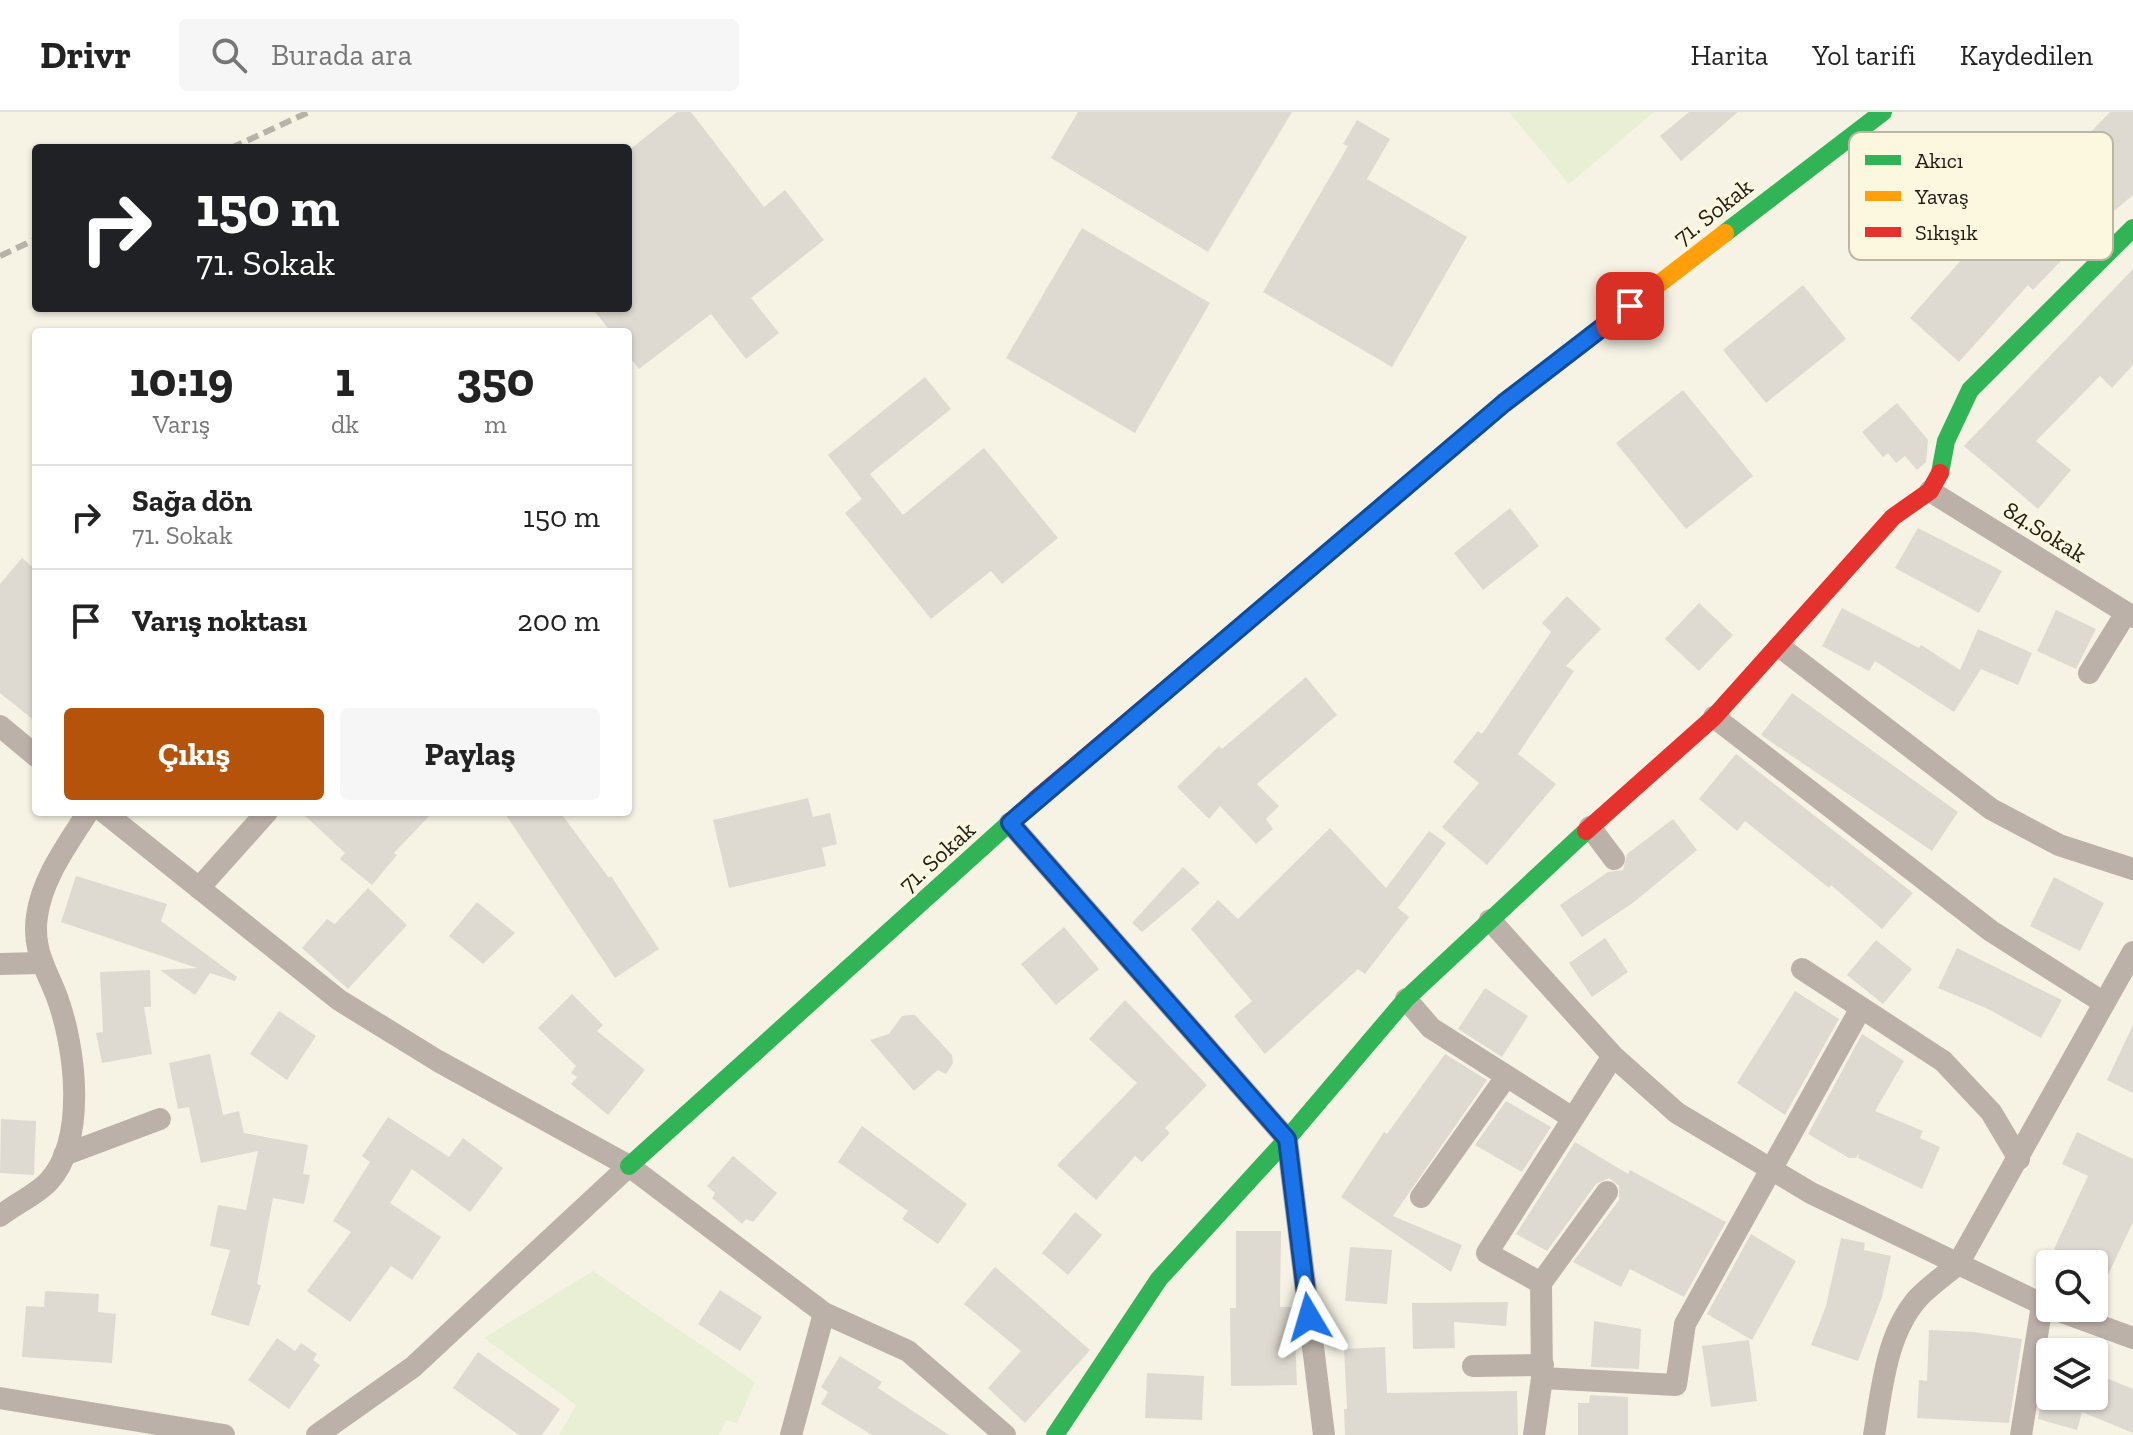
<!DOCTYPE html>
<html lang="tr">
<meta charset="utf-8">
<style>
body{margin:0;font-family:"Zilla Slab",serif;background:#f6f6f6;color:#222;height:100vh;display:flex;flex-direction:column;font-size:30px;white-space:nowrap}
*{box-sizing:border-box;margin:0}
p{font-size:26px;color:#767676}
.icon{flex:none;width:44px;height:44px;fill:none;stroke:currentColor;stroke-width:2;stroke-linecap:round;stroke-linejoin:round}
.map{position:relative;flex:1;overflow:hidden}
.details{position:absolute;left:32px;top:216px;width:600px;height:488px;display:flex;flex-direction:column;background:#fff;border-radius:8px;box-shadow:0 2px 6px #0004}
.details>*{flex:none}
.hud{position:absolute;left:32px;top:32px;width:600px;height:168px;border-radius:8px;box-shadow:0 2px 6px #0004;background:#202124;color:#fff;overflow:hidden}
.tools{position:absolute;left:2036px;top:1138px;display:grid;gap:16px}
.tools a{display:grid;place-items:center;width:72px;height:72px;border-radius:8px;background:#fff;box-shadow:0 2px 6px #0004;font-size:40px}
.pin{position:absolute;display:grid;place-items:center;width:68px;height:68px;color:#fff;margin:-34px;border-radius:16px;box-shadow:0 4px 12px #0006}
.me{position:absolute;width:88px;margin:-44px;rotate:353deg;stroke-linejoin:round;filter:drop-shadow(0 0 6px #0008)}
.turn{display:flex;align-items:center;gap:28px;height:168px;padding:0 32px;font-size:36px}
.turn .icon{width:104px;height:104px;stroke-width:2.5}
.turn b{display:block;font-size:56px;line-height:68px}
.eta{display:flex;justify-content:space-evenly;align-items:center;height:136px;text-align:center}
.eta b{font-size:48px;font-weight:800;line-height:56px}
.action{display:flex;gap:16px;margin-top:auto;padding:16px 32px}
.action a{flex:1;height:92px;border-radius:8px;background:#b45309;color:#fff;font-size:32px;font-weight:800;line-height:92px;text-align:center}
.action a+a{background:#f6f6f6;color:#222}
ul{padding:0;list-style:none}
li{display:flex;align-items:center;gap:24px;height:104px;padding:0 32px;border-top:2px solid #e0e0e0}
li div{flex:1}
li b{display:block;font-size:30px}
li em{font-style:normal}
header{display:flex;align-items:center;gap:48px;box-sizing:border-box;height:112px;padding:0 40px;background:#fff;border-bottom:2px solid #e0e0e0}
header strong{font-size:38px}
nav{display:flex;gap:44px;margin-inline-start:auto;font-size:28px}
.search{width:560px;height:72px;background:#f6f6f6;display:flex;align-items:center;gap:20px;box-sizing:border-box;padding:0 28px;border-radius:8px;color:#767676;font-size:30px}
.map>svg:first-child{display:block}
</style>
<header>
<strong>Drivr</strong>
<div class="search"><svg class="icon" aria-label="search" viewBox="0 0 24 24"><circle cx="10" cy="10" r="6"/><path d="M15 15l6 6"/></svg>Burada ara</div>
<nav><a>Harita</a><a>Yol tarifi</a><a>Kaydedilen</a></nav>
</header>
<div class="map">
<svg width="2133" height="1323" viewBox="0 0 2133 1323">
<rect width="100%" height="100%" fill="#f6f3e5"/>
<!-- green -->
<g fill="#e8efd4">
<polygon points="1509,0 1654,0 1569,72"/>
<polygon points="593,1159 755,1270 737,1311 726,1308 719,1323 559,1323 576,1293 484,1226"/>
</g>
<!-- building -->
<g fill="#dfdad1">
<polygon points="677,0 691,0 764,95 785,78 824,128 751,186 779,221 746,247 711,202 639,257 628,243 628,220 611,220 592,196 628,196 628,39"/>
<polygon points="1078,0 1292,0 1208,140 1051,46"/>
<polygon points="1689,0 1738,0 1681,49 1660,24"/>
<polygon points="2110,0 2133,0 2133,83 2107,105 2105,103 2033,178 2028,173 1959,250 1910,206 1963,146 1966,149 2038,75 2044,81 2090,42 2080,31"/>
<polygon points="1357,8 1390,27 1367,67 1467,125 1392,255 1263,180 1348,34 1343,32"/>
<polygon points="1952,30 1987,72 1956,98 1952,93 1893,149 1863,117 1923,58 1921,56"/>
<polygon points="1082,116 1210,191 1135,321 1006,246"/>
<polygon points="2133,157 2133,253 2112,276 2100,264 2036,329 2071,358 2038,397 1964,334"/>
<polygon points="1803,173 1846,227 1766,291 1723,238"/>
<polygon points="925,265 951,297 870,362 903,403 984,336 1058,426 1002,472 991,459 931,507 845,401 862,387 828,343"/>
<polygon points="1683,278 1753,364 1686,417 1616,331"/>
<polygon points="1897,291 1928,328 1926,350 1917,358 1905,344 1896,351 1888,341 1883,345 1862,320"/>
<polygon points="1510,396 1539,434 1483,478 1454,441"/>
<polygon points="1918,416 2002,459 1979,501 1895,456"/>
<polygon points="22,446 36,458 36,610 0,581 0,472"/>
<polygon points="1567,484 1601,517 1566,554 1574,559 1518,642 1556,672 1487,753 1442,715 1479,671 1453,650 1478,619 1482,622 1551,520 1542,511"/>
<polygon points="1699,491 1733,523 1699,559 1665,527"/>
<polygon points="1842,496 1919,536 1921,533 1960,558 1978,517 2032,541 2018,573 1981,557 1954,600 1875,549 1869,559 1822,534"/>
<polygon points="2056,498 2096,517 2076,557 2037,539"/>
<polygon points="1306,565 1337,603 1257,672 1279,694 1266,707 1273,717 1256,732 1220,694 1209,707 1177,675 1219,634 1222,637"/>
<polygon points="1792,581 1958,700 1932,739 1761,623"/>
<polygon points="1736,642 1913,781 1882,817 1831,773 1829,776 1745,709 1737,719 1699,687"/>
<polygon points="808,686 813,705 830,701 837,732 822,736 826,754 729,776 713,708"/>
<polygon points="301,700 433,700 394,741 397,743 372,773 340,747 345,741"/>
<polygon points="504,700 560,700 609,766 611,764 659,837 615,866"/>
<polygon points="1673,707 1697,738 1634,790 1582,825 1560,793 1608,760 1623,758 1627,742"/>
<polygon points="1330,716 1386,776 1429,719 1446,731 1398,796 1409,805 1365,862 1358,857 1265,942 1234,904 1252,889 1191,817 1218,788 1238,807"/>
<polygon points="1183,755 1200,771 1142,820 1132,811"/>
<polygon points="76,764 167,792 161,809 237,865 235,869 210,861 195,883 160,858 197,856 61,810"/>
<polygon points="2054,765 2104,791 2080,839 2030,814"/>
<polygon points="368,776 407,813 348,877 302,836 327,807 335,812"/>
<polygon points="477,790 515,821 483,852 449,824"/>
<polygon points="1064,815 1099,857 1056,893 1021,852"/>
<polygon points="1605,826 1628,860 1592,885 1569,851"/>
<polygon points="1876,828 1912,857 1883,892 1847,863"/>
<polygon points="1957,836 2062,888 2041,926 1988,897 1938,876"/>
<polygon points="150,858 151,895 144,895 152,942 102,951 96,921 103,920 100,860"/>
<polygon points="1485,876 1528,904 1502,945 1458,917"/>
<polygon points="1795,879 1839,907 1785,1003 1737,971"/>
<polygon points="572,882 603,913 597,919 645,958 608,1003 571,972 577,965 571,961 576,954 538,916"/>
<polygon points="1125,888 1207,973 1165,1016 1170,1021 1142,1050 1135,1044 1096,1088 1057,1053 1137,971 1089,927"/>
<polygon points="279,899 316,924 287,968 250,942"/>
<polygon points="910,903 915,903 952,943 953,951 946,962 938,958 914,979 870,928 889,922 902,904"/>
<polygon points="2133,913 2133,981 2107,968"/>
<polygon points="1862,922 1904,949 1875,999 1923,1019 1920,1026 1940,1035 1922,1077 1858,1046 1859,1041 1856,1046 1849,1046 1808,1022"/>
<polygon points="210,942 223,1003 239,999 244,1021 308,1033 303,1062 310,1063 304,1092 273,1086 257,1172 261,1173 249,1214 211,1203 230,1138 210,1134 218,1093 246,1098 258,1039 201,1051 189,995 178,997 169,951"/>
<polygon points="1445,942 1487,968 1393,1104 1462,1133 1451,1160 1341,1085 1384,1020 1387,1022"/>
<polygon points="1506,989 1551,1015 1522,1060 1475,1033"/>
<polygon points="388,1005 449,1045 463,1026 503,1056 470,1100 412,1057 390,1091 441,1125 412,1168 391,1154 350,1210 307,1179 351,1120 333,1109 370,1050 362,1044"/>
<polygon points="1,1007 36,1009 34,1063 0,1061"/>
<polygon points="862,1014 967,1092 938,1132 902,1107 908,1099 838,1050"/>
<polygon points="2077,1020 2133,1047 2133,1110 2108,1163 2094,1156 2094,1152 2085,1152 2054,1137 2088,1064 2062,1052"/>
<polygon points="1575,1030 1628,1062 1630,1058 1726,1110 1684,1185 1630,1157 1621,1175 1573,1150 1619,1088 1619,1074 1609,1066 1596,1072 1547,1139 1516,1122"/>
<polygon points="733,1044 777,1081 753,1110 746,1107 742,1112 712,1086 715,1081 707,1074"/>
<polygon points="1075,1100 1102,1123 1068,1163 1042,1141"/>
<polygon points="1236,1119 1281,1119 1280,1195 1294,1195 1297,1273 1231,1274 1230,1196 1236,1196"/>
<polygon points="1751,1122 1796,1149 1752,1228 1707,1202"/>
<polygon points="1841,1126 1865,1131 1864,1138 1891,1144 1882,1185 1858,1249 1811,1233 1826,1194"/>
<polygon points="1350,1135 1392,1138 1387,1192 1345,1189"/>
<polygon points="995,1155 1090,1238 1025,1311 988,1276 1021,1239 964,1192"/>
<polygon points="720,1178 762,1205 740,1239 698,1212"/>
<polygon points="45,1179 99,1182 98,1200 116,1202 112,1251 22,1245 26,1194 44,1195"/>
<polygon points="1508,1190 1506,1214 1454,1210 1455,1236 1413,1237 1412,1191"/>
<polygon points="1594,1209 1641,1217 1639,1257 1591,1255"/>
<polygon points="1929,1218 1974,1220 2022,1227 2009,1311 1917,1306 1919,1268 1927,1269"/>
<polygon points="277,1226 295,1239 301,1231 317,1242 313,1248 320,1253 289,1297 248,1268"/>
<polygon points="1749,1228 1757,1289 1711,1295 1702,1234"/>
<polygon points="2050,1231 2050,1284 2094,1284 2094,1261 2133,1277 2133,1321 2082,1300 2077,1318 2038,1307"/>
<polygon points="1385,1235 1387,1281 1517,1279 1518,1323 1345,1323 1344,1297 1347,1297 1344,1237"/>
<polygon points="478,1240 560,1297 542,1323 519,1323 453,1276"/>
<polygon points="840,1244 882,1270 878,1276 949,1323 872,1323 821,1292 828,1280 821,1275"/>
<polygon points="1147,1261 1204,1264 1202,1308 1145,1306"/>
<polygon points="1590,1283 1628,1285 1628,1323 1578,1323 1578,1291 1589,1291"/>
</g>
<g fill="none" stroke-linecap="round" stroke-linejoin="round">
<!-- street -->
<g stroke="#bcb1a9" stroke-width="22">
<polyline points="1930,379 2133,505"/>
<polyline points="1780,535 1991,697 2059,733 2133,757"/>
<polyline points="2089,561 2126,501"/>
<polyline points="1714,605 1991,819 2104,891"/>
<polyline points="0,614 36,644"/>
<polyline points="104,700 339,888 438,949 629,1054 824,1201 908,1239 1005,1323"/>
<polyline points="1010,711 1287,1027 1324,1323"/>
<polyline points="1590,715 1614,747"/>
<polyline points="199,776 267,700"/>
<polyline points="1490,808 1613,944 1677,1001 1811,1081 2050,1196"/>
<polyline points="0,852 40,851"/>
<polyline points="1802,857 1943,949 1991,1000 2019,1047"/>
<polyline points="1406,887 1431,916 1571,1005"/>
<polyline points="64,1043 160,1007"/>
<polyline points="1421,1085 1506,965"/>
<path d="M0 1104C15 1092 38 1082 50 1068 87 1025 75 934 57 885 46 856 32 838 37 804 42 766 68 732 88 700"/>
<polyline points="1541,1171 1487,1141 1613,944"/>
<polyline points="2051,1196 2133,1226"/>
<polyline points="1473,1254 1543,1253"/>
<polyline points="1542,1266 1676,1273 1685,1212 1861,896"/>
<polyline points="0,1286 224,1323"/>
<polyline points="317,1323 413,1255 629,1054"/>
<polyline points="791,1323 824,1201"/>
<polyline points="1534,1323 1542,1266 1541,1171 1607,1080"/>
<path d="M1874 1323C1882 1277 1886 1221 1919 1185 1931 1173 1945 1163 1958 1152L2133 840"/>
<polyline points="2021,1323 2042,1193"/>
</g>
<!-- fast -->
<g stroke="#30b455" stroke-width="18">
<polyline points="1725,121 1883,0"/>
<polyline points="1940,361 1946,329 1970,278 2133,116"/>
<polyline points="629,1054 1036,687"/>
<polyline points="1055,1323 1159,1167 1287,1027 1406,887 1586,719"/>
</g>
<!-- slow -->
<polyline stroke="#ff9f0a" stroke-width="18" points="1370,405 1504,291 1725,121"/>
<!-- jam -->
<g stroke="#e5322d" stroke-width="18">
<polyline points="1036,687 1370,405"/>
<polyline points="1586,719 1714,605 1893,405 1930,379 1940,361"/>
</g>
<!-- rail -->
<g stroke="#b9b2a9" stroke-width="6" stroke-dasharray="12 6" stroke-linecap="butt">
<polyline points="231,36 309,0"/>
<polyline points="0,144 36,127"/>
</g>
</g>
<g fill="none" stroke-linecap="round" stroke-linejoin="round">
<defs>
<polyline id="route" points="1309,1205 1287,1027 1010,711 1504,291 1630,194"/>
</defs>
<!-- route casing -->
<use href="#route" stroke="#114b97" stroke-width="20"/>
<!-- route -->
<use href="#route" stroke="#1a73e8" stroke-width="14"/>
</g>
<g text-anchor="middle" stroke-width="7" stroke-linejoin="round" paint-order="stroke">
<!-- street labels -->
<g font-size="24" fill="#1f1d15" stroke="#fcf7df">
<text transform="translate(1713 100) rotate(-38)" y="8">71. Sokak</text>
<text transform="translate(2045 420) rotate(32)" y="8">84.Sokak</text>
<text transform="translate(937 745) rotate(-42)" y="8">71. Sokak</text>
</g>
</g>
<!-- legend -->
<rect x="1849" y="20" width="264" height="128" rx="12" fill="#fcf7df" stroke="#bab6a2" stroke-width="2"/>
<rect x="1865" y="43" width="36" height="10" fill="#30b455"/>
<rect x="1865" y="79" width="36" height="10" fill="#ff9f0a"/>
<rect x="1865" y="115" width="36" height="10" fill="#e5322d"/>
<g font-size="22" fill="#1f1d15">
<text x="1915" y="56">Akıcı</text>
<text x="1915" y="92">Yavaş</text>
<text x="1915" y="128">Sıkışık</text>
</g>
</svg>
<div class="tools">
<a><svg class="icon" aria-label="search" viewBox="0 0 24 24"><circle cx="10" cy="10" r="6"/><path d="M15 15l6 6"/></svg></a>
<a><svg class="icon" aria-label="layers" viewBox="0 0 24 24"><path d="M12 4l9 5-9 5-9-5zM3 14l9 5 9-5"/></svg></a>
</div>
<div class="pin" style="left:1630px;top:194px;background:#d93025"><svg class="icon" aria-label="arrive" viewBox="0 0 24 24"><path d="M6 21V4h12l-3 4 3 4H6"/></svg></div>
<svg class="me" style="left:1309px;top:1205px" viewBox="-20 -20 40 40"><path d="M0-17L14 15 0 8-14 15z" fill="#1a73e8" stroke="#fff" stroke-width="4"/></svg>
<div class="hud">
<div class="turn"><svg class="icon" aria-label="right" viewBox="0 0 24 24"><path d="M7 20v-9h11M14 6l5 5-5 5"/></svg><div><b>150 m</b>71. Sokak</div></div>
</div>
<section class="details">
<div class="eta">
<div><b>10:19</b><p>Varış</p></div>
<div><b>1</b><p>dk</p></div>
<div><b>350</b><p>m</p></div>
</div>
<ul>
<li><svg class="icon" aria-label="right" viewBox="0 0 24 24"><path d="M7 20v-9h11M14 6l5 5-5 5"/></svg><div><b>Sağa dön</b><p>71. Sokak</p></div><em>150 m</em></li>
<li><svg class="icon" aria-label="arrive" viewBox="0 0 24 24"><path d="M6 21V4h12l-3 4 3 4H6"/></svg><div><b>Varış noktası</b></div><em>200 m</em></li>
</ul>
<div class="action"><a>Çıkış</a><a>Paylaş</a></div>
</section>
</div>
